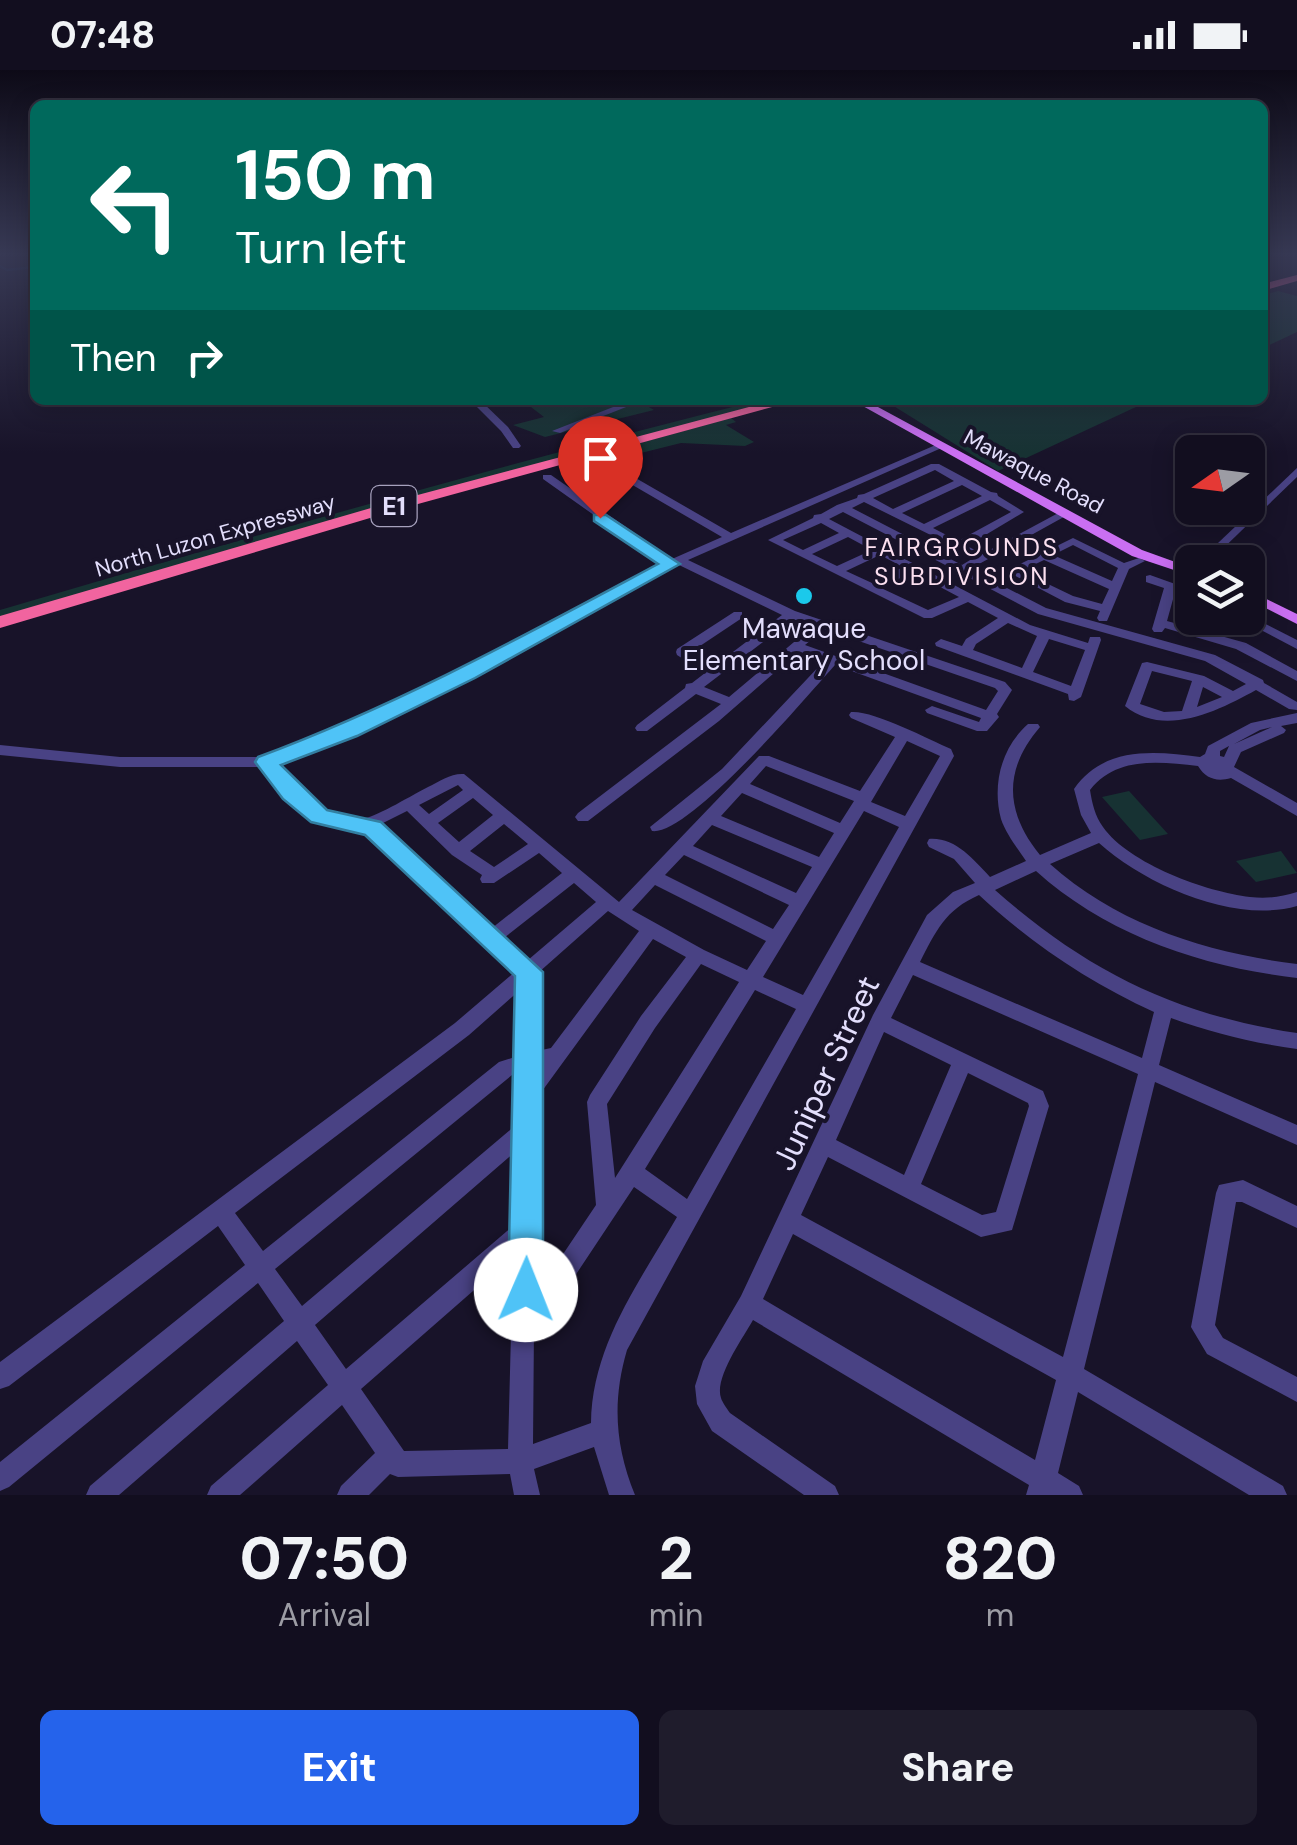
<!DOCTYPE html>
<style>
body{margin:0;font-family:"DM Sans",sans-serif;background:#1f1c2c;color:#f1f3f6;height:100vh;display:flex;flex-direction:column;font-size:38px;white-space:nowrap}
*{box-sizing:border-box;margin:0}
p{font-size:32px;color:#9c9ca4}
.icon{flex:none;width:55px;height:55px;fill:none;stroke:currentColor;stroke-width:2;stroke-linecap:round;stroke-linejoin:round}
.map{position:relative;height:1425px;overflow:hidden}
.drawer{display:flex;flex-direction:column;background:#120e1f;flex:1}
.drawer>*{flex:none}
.banner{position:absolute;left:30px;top:30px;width:1238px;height:305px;border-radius:15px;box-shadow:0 5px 25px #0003,0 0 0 2px #312e3d;background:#00695c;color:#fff;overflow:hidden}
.needle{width:65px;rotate:256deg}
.tools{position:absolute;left:1175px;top:365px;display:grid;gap:20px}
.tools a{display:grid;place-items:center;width:90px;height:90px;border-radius:15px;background:#120e1f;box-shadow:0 5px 25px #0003,0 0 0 2px #312e3d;font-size:50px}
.pin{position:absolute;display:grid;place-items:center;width:85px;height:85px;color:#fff;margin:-102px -42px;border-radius:50% 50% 50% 0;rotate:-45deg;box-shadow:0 0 10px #0007}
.pin .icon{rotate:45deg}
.me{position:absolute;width:110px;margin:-55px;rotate:1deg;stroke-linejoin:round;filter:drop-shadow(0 0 8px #0008)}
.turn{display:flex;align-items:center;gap:35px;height:210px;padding:0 40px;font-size:45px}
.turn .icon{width:130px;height:130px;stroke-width:2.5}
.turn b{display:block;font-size:70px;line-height:85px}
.then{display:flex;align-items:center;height:95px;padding:0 40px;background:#0003;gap:20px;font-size:38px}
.eta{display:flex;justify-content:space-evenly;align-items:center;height:170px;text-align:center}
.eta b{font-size:60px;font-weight:800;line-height:70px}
.primary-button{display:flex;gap:20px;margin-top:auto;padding:20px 40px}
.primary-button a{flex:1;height:115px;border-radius:15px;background:#2563eb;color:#fff;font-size:40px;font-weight:800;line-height:115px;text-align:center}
.primary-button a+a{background:#1f1c2c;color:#f1f3f6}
.status{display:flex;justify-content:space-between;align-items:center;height:70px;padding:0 50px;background:#120e1f;direction:ltr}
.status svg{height:28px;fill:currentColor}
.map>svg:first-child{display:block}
</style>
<div class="status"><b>07:48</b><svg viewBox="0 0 49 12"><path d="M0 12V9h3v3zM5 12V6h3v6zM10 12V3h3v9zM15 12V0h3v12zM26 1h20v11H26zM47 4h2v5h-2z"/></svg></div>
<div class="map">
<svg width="1297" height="1425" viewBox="0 0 1297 1425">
<rect width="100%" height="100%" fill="#181329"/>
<!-- green -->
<g fill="#173233">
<polygon points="1278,221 1297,226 1297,262 1263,278 1263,225"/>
<polygon points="556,330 637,330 654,340 545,367 513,355 544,347 531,337"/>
<path d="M760 330H784L0 547V540C252 466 505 394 760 330Z"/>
<polygon points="884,330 1151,330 998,401"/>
<polygon points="731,348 736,352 726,355 754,372 745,376 681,373 625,387 637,399 618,402 596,385"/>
<polygon points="1129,721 1168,764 1140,770 1102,727"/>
<polygon points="1281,781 1297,803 1256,812 1236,791"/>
</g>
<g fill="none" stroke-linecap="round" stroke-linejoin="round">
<!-- stream -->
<polyline stroke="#14264c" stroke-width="2.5" points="0,196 7,200 35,197"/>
<!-- minor -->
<g fill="#494284" fill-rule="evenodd">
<polygon points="470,330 480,330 508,357 521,376 519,378 513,378 501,361"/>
<polygon points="631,330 644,330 560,363 552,361"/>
<path d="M938 374 946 376 688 490 795 541 1005 612 1012 620 997 644 999 647 987 661H977L927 643 925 640 932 636 979 652 981 648 835 595C807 626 689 766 652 761L650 757 722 699 824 591 798 582 719 651 588 751H578L575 747 578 743 721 634 696 624 647 661H637L635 658 637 655 685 618 686 614 692 613 705 603 677 585 676 582 677 579 734 542H742V548L691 582 713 597 782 545 679 495 473 607 354 664 276 694C298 721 325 756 365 748 378 746 414 724 428 717 440 711 451 703 464 704L619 832 759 686H769L860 721 895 667 851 648 849 645 851 642C873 640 928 669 951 679L954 686 627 1280C612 1331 615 1376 635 1425H609L594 1377 534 1399 540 1425H514L510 1404 398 1407 390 1404 369 1425H337L341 1416 375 1383 342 1335 240 1425H207L211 1416 328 1315 297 1271 119 1425H86L90 1416 284 1251 258 1213 9 1417 0 1421V1392L245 1195 218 1156 9 1316 0 1319V1292L455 953 516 901 364 759C349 759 328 758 314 751 293 741 276 715 262 697H120L0 685V675L120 687H265L344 658 463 601 663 494 543 409V405H551L672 489 722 467 593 392V388H601L731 463ZM793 549 813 556 729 627 704 617ZM824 559 995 618 998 621 986 640 805 575ZM907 671 940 686 905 746 871 732ZM766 696 854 731 840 753 750 714ZM458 715 463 720 429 744 419 735ZM742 723 834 763 819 787 721 746ZM473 728 493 745 459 772 438 753ZM407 741 452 785 482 805 480 809 482 813H494L539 783 562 803 492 858 379 755ZM864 741 899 757 803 925 763 907ZM504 754 528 774 494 797 470 781ZM712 755 812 797 796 823 693 776ZM684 785 789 835 773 859 665 805ZM574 813 596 832 528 890 504 868ZM655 815 766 871 747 900 704 880 632 840ZM608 841 639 861 551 978 537 981 538 903ZM653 869 686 887 641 946 590 1025 587 1032 596 1135 545 1211 535 1222V1166L538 1159 535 1153 537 1028ZM701 894 739 912 615 1108 607 1034 655 958ZM520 920 518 986 499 992 263 1181 235 1143 469 965ZM755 920 796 939 687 1129 645 1099ZM517 1004 516 1055 302 1236 275 1199 512 1005ZM515 1082 513 1156 346 1299 315 1255ZM634 1117 677 1147C639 1213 592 1275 591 1353L533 1374 534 1257 561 1227ZM513 1186 508 1379 404 1381 361 1319Z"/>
<path d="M931 394H939L991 422 997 423 998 426 1024 442 967 476 979 482 980 485 1062 441 1071 443 970 499 1046 538 1215 585 1263 610 1264 613 1297 632V640L1289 639 1256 620C1218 641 1164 668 1125 636L1142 593 1147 592 1204 606 1233 621 1246 614 1205 591 1038 544 962 504 951 505 949 503 953 499 843 442 829 449 1030 555 1088 573 1090 567H1100L1101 570 1081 627 1074 631 1069 630 1068 624 936 576 935 573 941 569 962 576 966 569 998 548 968 532 932 548H924L768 470 813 448 814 445 821 444 837 435 857 428 858 425 864 424ZM935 400 954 411 893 439 873 428ZM962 415 982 426 924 454 902 443ZM990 430 1011 442 958 471 933 458ZM864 432 975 487 962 495 852 438ZM821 453 839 463 803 480 783 470ZM848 467 872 480 837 496 812 484ZM880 485 903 497 872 513 846 501ZM912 502 959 527 928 540 881 518ZM1008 553 1037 566 1022 598 973 580 976 574ZM1049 569 1085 580 1071 616 1033 602ZM1152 601 1192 611 1182 641 1164 642 1140 634ZM1203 617 1222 627 1197 637Z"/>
<polygon points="1297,398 1297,407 1209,492 1198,492"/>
<path d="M1073 468 1124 493 1139 488 1145 491 1129 499 1107 551H1099L1097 548 1100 541 1065 532 1006 501ZM1073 475 1118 498 1112 511 1053 485ZM1044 490 1109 519 1102 534 1073 526 1021 501Z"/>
<polygon points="1150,505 1192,520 1192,528 1175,522 1167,551 1246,573 1297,601 1297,611 1236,579 1165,558 1162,562 1154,562 1152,559 1164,518 1146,512 1146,506"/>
<polygon points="1248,545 1297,570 1297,579 1238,548 1248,548"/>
<path d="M1297 643V653L1281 656 1286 660 1284 663 1241 682 1234 697 1297 733V746L1231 708C1217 712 1206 709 1198 696 1159 692 1117 686 1090 720 1092 733 1095 746 1103 757 1129 794 1207 822 1250 827 1267 829 1281 827 1297 822V836C1234 854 1146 815 1099 773L1050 794C1118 855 1208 883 1297 894V908C1202 897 1107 865 1036 801L995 820C1087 901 1176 945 1297 963V979C1253 973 1213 963 1171 948L1159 995 1297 1055V1075L1155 1012 1084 1299 1283 1416 1287 1425H1249L1078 1322 1058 1403 1079 1416 1083 1425H1026L1029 1415 753 1250C743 1268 714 1308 721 1328 722 1332 728 1340 730 1343L835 1416 839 1425H804L712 1361 697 1334 695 1316 703 1291 741 1226 873 945 927 845 953 822 975 813 954 789 929 777 927 773 929 769C955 767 973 789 990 807L1026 791C1018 779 1006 764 1001 749 992 715 1001 678 1028 654H1038L1040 657C1003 700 1005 742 1040 785L1091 763 1081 745 1074 719C1104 676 1154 681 1200 687L1205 684 1208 676 1251 653ZM1272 657 1234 674 1260 660ZM1229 676 1224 687 1220 686V681ZM979 825C1032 874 1089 912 1154 942L1142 988 920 892C936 861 945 840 979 825ZM913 905 1138 1004 1063 1287 801 1145 828 1087 981 1167 1012 1160 1049 1036 1043 1021 891 948ZM884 962 951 995 904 1105 836 1070ZM968 1003 1028 1033 1029 1036 996 1142 982 1145 921 1114ZM793 1164 1056 1310 1035 1390 763 1229Z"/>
<polygon points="1243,1110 1297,1136 1297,1158 1242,1132 1236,1132 1215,1255 1223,1268 1297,1307 1297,1332 1207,1284 1191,1257 1216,1123 1219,1115"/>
</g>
<!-- major -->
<g fill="#ca6ff2" fill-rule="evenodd">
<polygon points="852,330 865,330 1142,480 1192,498 1192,506 1132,486"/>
<polygon points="1248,520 1297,544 1297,554 1248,529"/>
</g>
<!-- highway -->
<g fill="#f1649f" fill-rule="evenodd">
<polygon points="1297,205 1297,211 1262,221 1262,214"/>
<polygon points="775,330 798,330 407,437 0,558 0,546 395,431"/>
</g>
</g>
<!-- sky -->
<linearGradient id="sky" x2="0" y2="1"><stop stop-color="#0d0a17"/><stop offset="0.48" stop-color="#373954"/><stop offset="1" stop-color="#373954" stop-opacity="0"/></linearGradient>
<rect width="1297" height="383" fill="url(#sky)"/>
<!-- route -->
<path fill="#4fc3f7" stroke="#337fa1" stroke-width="2.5" d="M594 445H606L680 494 475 608 357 666 281 695 327 740 381 752 543 902V1220L538 1232 526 1237 513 1232 508 1220 515 906 365 765 311 752 283 729 255 692 258 687C398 635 527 564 658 494L594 451Z"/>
<!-- markers -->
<circle fill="#1bc9eb" stroke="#181329" stroke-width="4" cx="804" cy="526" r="10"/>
<g text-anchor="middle" stroke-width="8" stroke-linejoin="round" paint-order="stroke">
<!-- far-street labels -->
<g font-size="22" fill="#e3defc" stroke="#181329">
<text transform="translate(1034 401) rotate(28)" y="8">Mawaque Road</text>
<text transform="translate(215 465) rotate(-16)" y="8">North Luzon Expressway</text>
</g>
<!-- shield labels -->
<rect fill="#181329" stroke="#a6a1bd" stroke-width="2.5" x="371.5" y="416" width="45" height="40" rx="8"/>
<g font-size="25" font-weight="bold" fill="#e3defc">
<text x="394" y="445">E1</text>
</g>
<!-- far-neighbourhood labels -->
<g font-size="25" letter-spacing="2.5" fill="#fce0f0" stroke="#181329">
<text x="962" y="486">FAIRGROUNDS<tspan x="962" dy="29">SUBDIVISION</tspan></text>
</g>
<!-- poi labels -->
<g font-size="28" fill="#e3defc" stroke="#181329">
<text x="804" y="568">Mawaque<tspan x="804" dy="32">Elementary School</tspan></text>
</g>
<!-- near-street labels -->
<g font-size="32" fill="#e3defc" stroke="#181329">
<text transform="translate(826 1003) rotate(-65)" y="11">Juniper Street</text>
</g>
</g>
</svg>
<div class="tools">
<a><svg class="needle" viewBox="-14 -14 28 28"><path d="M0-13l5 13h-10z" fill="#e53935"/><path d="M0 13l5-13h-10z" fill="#9c9ca4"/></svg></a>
<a><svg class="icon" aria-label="layers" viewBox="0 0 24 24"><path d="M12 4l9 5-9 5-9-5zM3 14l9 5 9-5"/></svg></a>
</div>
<div class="pin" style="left:600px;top:448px;background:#d93025"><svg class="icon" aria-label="arrive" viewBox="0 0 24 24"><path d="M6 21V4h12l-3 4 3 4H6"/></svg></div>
<svg class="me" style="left:526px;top:1220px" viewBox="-20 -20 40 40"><circle r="19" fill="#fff"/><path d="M0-13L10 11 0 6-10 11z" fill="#4fc3f7"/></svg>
<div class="banner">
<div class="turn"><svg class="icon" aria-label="left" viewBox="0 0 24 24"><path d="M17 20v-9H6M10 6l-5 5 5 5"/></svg><div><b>150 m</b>Turn left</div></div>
<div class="then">Then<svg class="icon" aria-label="right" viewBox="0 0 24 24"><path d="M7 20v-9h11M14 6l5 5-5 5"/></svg></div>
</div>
</div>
<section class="drawer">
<div class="eta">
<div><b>07:50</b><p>Arrival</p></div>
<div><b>2</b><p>min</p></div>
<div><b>820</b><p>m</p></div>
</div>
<div class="primary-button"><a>Exit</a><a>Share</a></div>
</section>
